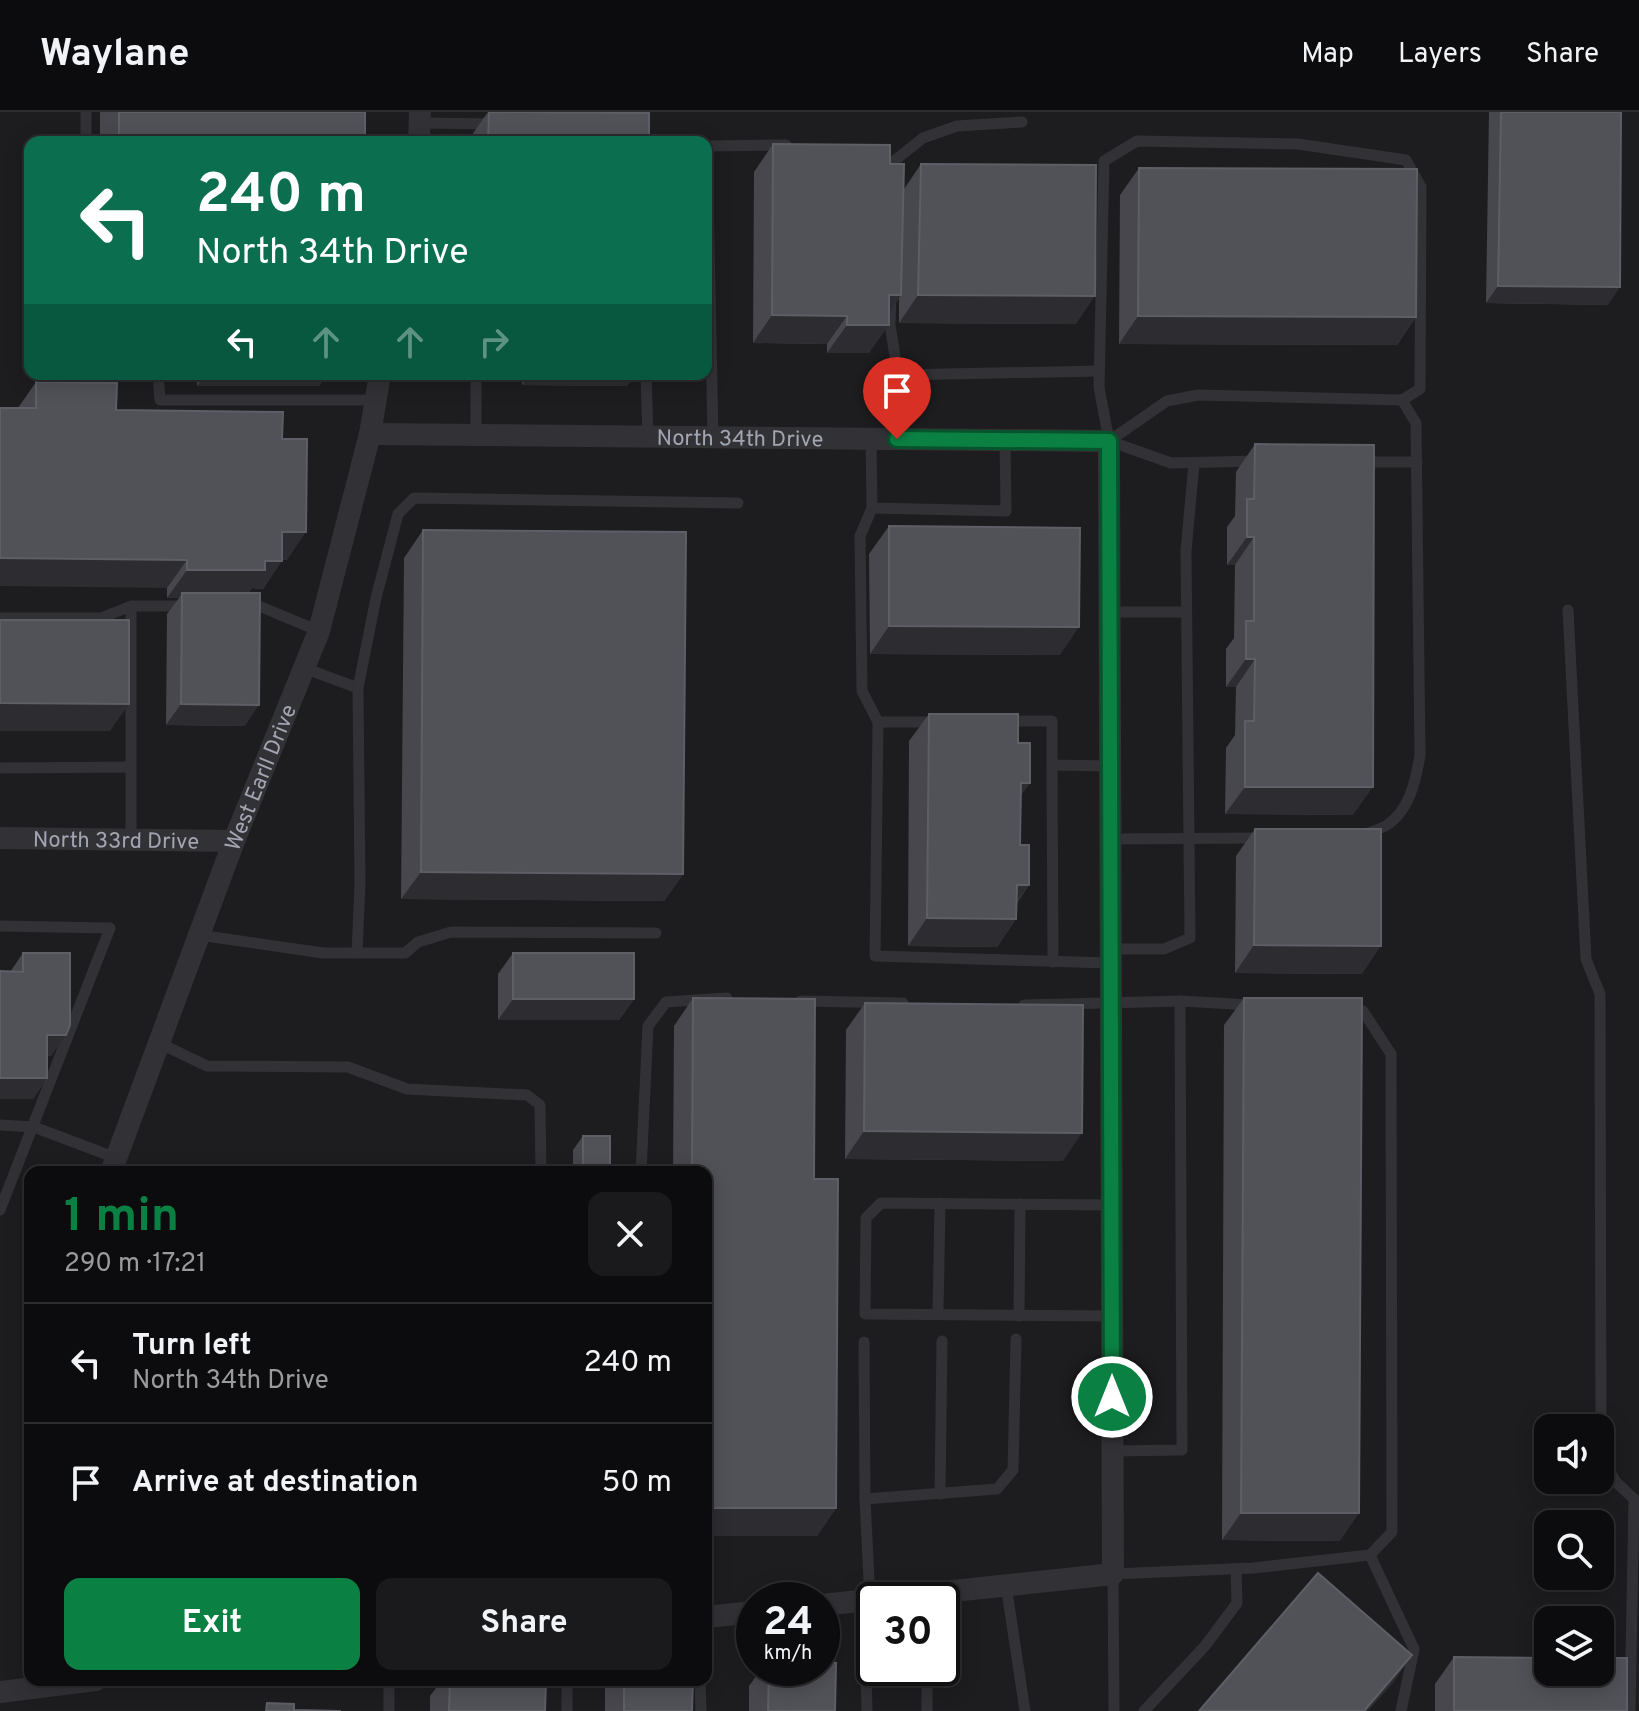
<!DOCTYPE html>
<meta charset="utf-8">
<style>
body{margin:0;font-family:Overpass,sans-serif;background:#1a1a1c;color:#f1f3f6;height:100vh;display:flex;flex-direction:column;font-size:30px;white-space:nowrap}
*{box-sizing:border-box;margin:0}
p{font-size:26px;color:#9a9b9e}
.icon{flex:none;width:44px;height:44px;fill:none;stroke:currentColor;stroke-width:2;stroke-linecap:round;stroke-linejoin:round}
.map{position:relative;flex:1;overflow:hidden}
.sheet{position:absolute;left:24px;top:1054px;width:688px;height:520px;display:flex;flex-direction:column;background:#0c0c0e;border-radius:16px;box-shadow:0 4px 20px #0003,0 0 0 2px #2c2c2e}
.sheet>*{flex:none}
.top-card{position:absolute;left:24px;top:24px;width:688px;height:244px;border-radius:16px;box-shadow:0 4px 20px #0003,0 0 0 2px #2c2c2e;background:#0b6e4f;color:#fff;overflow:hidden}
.buttons{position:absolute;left:1534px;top:1302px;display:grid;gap:16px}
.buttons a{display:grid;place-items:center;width:80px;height:80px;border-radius:16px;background:#0c0c0e;box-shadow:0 4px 20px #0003,0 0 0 2px #2c2c2e;font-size:40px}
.speed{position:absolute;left:736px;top:1470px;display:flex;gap:16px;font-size:40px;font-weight:700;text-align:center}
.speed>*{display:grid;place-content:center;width:104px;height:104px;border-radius:50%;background:#0c0c0e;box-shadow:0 4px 20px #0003,0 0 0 2px #2c2c2e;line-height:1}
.speed small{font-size:20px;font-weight:400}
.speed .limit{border:4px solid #111;border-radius:12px;background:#fff;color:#111}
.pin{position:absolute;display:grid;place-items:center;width:68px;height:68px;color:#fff;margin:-82px -34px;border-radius:50% 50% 50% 0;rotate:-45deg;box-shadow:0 0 8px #0007}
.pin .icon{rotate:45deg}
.me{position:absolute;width:88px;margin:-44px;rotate:0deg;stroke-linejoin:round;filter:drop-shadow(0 0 6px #0008)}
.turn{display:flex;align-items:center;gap:28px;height:168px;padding:0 40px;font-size:36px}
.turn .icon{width:104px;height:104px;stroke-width:2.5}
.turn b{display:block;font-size:56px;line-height:68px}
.lanes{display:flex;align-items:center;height:76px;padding:0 40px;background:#0003;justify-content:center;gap:40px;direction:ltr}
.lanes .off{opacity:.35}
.round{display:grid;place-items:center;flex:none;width:84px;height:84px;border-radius:16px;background:#1a1a1c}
.summary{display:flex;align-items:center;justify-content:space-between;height:136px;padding:0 40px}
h1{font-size:48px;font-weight:700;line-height:60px;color:#0b8043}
.cta{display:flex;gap:16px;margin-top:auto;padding:16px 40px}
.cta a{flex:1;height:92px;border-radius:16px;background:#0b8043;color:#fff;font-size:32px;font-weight:700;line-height:92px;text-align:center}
.cta a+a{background:#1a1a1c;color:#f1f3f6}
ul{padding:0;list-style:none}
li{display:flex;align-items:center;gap:24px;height:120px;padding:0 40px;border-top:2px solid #2c2c2e}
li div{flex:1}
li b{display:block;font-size:30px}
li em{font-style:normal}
header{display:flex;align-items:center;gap:48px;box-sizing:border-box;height:112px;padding:0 40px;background:#0c0c0e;border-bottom:2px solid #2c2c2e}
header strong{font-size:38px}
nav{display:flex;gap:44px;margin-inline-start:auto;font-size:28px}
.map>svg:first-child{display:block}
</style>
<header>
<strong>Waylane</strong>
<nav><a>Map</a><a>Layers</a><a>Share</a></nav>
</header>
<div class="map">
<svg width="1639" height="1599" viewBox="0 0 1639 1599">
<rect width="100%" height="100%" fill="#101012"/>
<!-- built -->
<path fill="#1d1c1f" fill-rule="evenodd" d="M0 0H1639V1599H0ZM30 30H706V262H30ZM30 1060H706V1568H30ZM1548 1316H1600V1368H1548ZM1548 1412H1600V1464H1548ZM754 1488H822V1556H754ZM874 1488H942V1556H874ZM1548 1508H1600V1560H1548Z"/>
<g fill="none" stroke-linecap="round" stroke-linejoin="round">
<!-- lane -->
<g stroke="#323236" stroke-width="11">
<polyline points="420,11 495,12"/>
<polyline points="86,30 86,0"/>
<polyline points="894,67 894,49 923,26 957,14 1022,10"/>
<polyline points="891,184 890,213 898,263"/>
<polyline points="158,262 160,288 376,288"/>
<polyline points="476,262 476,323"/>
<polyline points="646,262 648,325"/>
<polyline points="713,325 707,34 786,33"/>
<polyline points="871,327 872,396 1006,399 1005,328"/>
<polyline points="897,327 898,263 1099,259"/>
<path d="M1109 329 1167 289 1198 283 1402 288 1416 311 1420 643C1416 667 1410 698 1387 713 1381 717 1370 720 1363 723"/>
<polyline points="1109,329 1099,275 1104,49 1137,29 1298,32 1406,48 1421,75 1420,277 1402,288"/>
<polyline points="1109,329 1171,351 1256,349"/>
<polyline points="1361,350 1417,350"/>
<polyline points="872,396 860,424 862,579 878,610"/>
<polyline points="131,494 131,728"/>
<polyline points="246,494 259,494 319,519"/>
<polyline points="1568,498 1586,847 1600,882 1601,1346 1616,1370 1634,1387 1630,1599"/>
<polyline points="1109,500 1186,500"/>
<polyline points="0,506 101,506 131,494 185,494"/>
<polyline points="304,556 358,576 360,772 357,841"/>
<polyline points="358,576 376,486 398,402 414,386 738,391"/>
<polyline points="1004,609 1052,609 1052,653 1110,654"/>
<polyline points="935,610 878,610 875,844 1110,851"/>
<polyline points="1052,653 1053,850"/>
<polyline points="0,656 131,655"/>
<polyline points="1110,727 1262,726"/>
<polyline points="0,814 110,816 0,1098"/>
<polyline points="199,823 323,841 405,841 418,830 451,820 656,821"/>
<polyline points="1110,837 1164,837 1190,826 1186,439 1194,351"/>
<polyline points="801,889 903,891"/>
<polyline points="1024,893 1180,889"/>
<polyline points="159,931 207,954 348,955 407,977 527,983 540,993 541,1060"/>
<polyline points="0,1013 34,1015 116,1046"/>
<polyline points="641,1060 648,914 666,890 727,886"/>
<polyline points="1111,1093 881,1091 866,1106 865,1202 1112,1204"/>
<polyline points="938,1202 940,1091"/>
<polyline points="1019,1204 1020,1092"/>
<polyline points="864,1230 865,1387"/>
<polyline points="1113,1339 1182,1338 1180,889 1252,893"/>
<polyline points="940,1382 942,1229"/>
<polyline points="1370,1443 1414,1537 1401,1599"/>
<polyline points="1006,1473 1025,1599"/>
<polyline points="870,1487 865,1387 997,1377 1013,1358 1016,1227"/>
<polyline points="859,1489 866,1551 867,1599"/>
<polyline points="389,1568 389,1599"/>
<polyline points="700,1568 701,1599"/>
<polyline points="567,1599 567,1568"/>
<polyline points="927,1599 927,1556"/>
<polyline points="1114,1599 1113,1462 1253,1456 1370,1443 1392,1420 1391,942 1363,899 1349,898"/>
<polyline points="1144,1599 1205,1534 1237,1491 1236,1457"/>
</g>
<!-- street -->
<g stroke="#323236" stroke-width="22">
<polyline points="419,30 420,0"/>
<path id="s1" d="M370 322 1109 329 1113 1462 822 1493"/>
<path id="s2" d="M0 726 234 729"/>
<path id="s3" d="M111 1060 234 729 319 519 370 322 380 262"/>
<polyline points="706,1505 754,1500"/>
<polyline points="0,1580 96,1568"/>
</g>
</g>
<!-- wall -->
<g fill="#47474d">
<rect x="100" y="0" width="265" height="30"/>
<polygon points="488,0 649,30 469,30 469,27"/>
<polygon points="1489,0 1621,0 1608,193 1486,191"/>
<polygon points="773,32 890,52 904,77 921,52 1076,212 899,211 899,186 889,200 869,241 827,241 827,232 753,231 754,60"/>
<polygon points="1139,56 1416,205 1397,233 1119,232 1120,83"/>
<polygon points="197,262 327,262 319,274 197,274"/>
<polygon points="522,262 635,262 627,274 522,273"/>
<polygon points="36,270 116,298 282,327 287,448 282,448 263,477 252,476 248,481 245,614 166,613 167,502 179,486 167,486 167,476 18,296"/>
<polygon points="1255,332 1353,703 1225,702 1226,636 1235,623 1236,575 1226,575 1226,537 1234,526 1235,453 1227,453 1227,415 1235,404 1236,360"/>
<polygon points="889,414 1060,543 870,542 869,442"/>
<polygon points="423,418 683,762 664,789 401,787 404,446"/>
<polygon points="929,602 1018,631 1030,671 1021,683 1020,733 1029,773 1017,791 1016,807 997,835 908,834 909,629"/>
<polygon points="1255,717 1362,862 1235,861 1236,744"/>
<polygon points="23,841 51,944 47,944 47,966 33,987 10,860"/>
<polygon points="513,841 634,887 619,908 498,908 498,862"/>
<polygon points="693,886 814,1067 836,1396 817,1424 706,1424 706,1060 673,1060 674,914"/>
<polygon points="1244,886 1340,1429 1222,1428 1224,913"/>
<polygon points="865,891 1063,1049 845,1047 846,918"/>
<polygon points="583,1024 610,1060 573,1060 573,1038"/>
<polygon points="1454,1545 1627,1599 1435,1599 1435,1572"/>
<polygon points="762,1556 822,1556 835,1599 749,1599 749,1574"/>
<polygon points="442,1568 546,1568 545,1599 430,1599 430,1584"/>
<polygon points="605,1568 693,1568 692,1599 605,1599"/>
</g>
<!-- shaded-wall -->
<g fill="#2d2d31">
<polygon points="1498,174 1620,175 1608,193 1486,191"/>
<polygon points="889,183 901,183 882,211"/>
<polygon points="918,183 1095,184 1076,212 899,211"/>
<polygon points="772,203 847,204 827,232 753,231"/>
<polygon points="1138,204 1416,205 1397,233 1119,232"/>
<polygon points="847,213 889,213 869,241 827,241"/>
<polygon points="205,262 327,262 319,274 197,274"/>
<polygon points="530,262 635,262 627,274 522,273"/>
<polygon points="282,420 306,420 287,448 263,447"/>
<polygon points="1247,425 1254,425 1235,453 1227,453"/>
<polygon points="0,446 187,448 167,476 0,474"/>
<polygon points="265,449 282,449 263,477 252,476 246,486 182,481 179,486 167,486 187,458"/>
<polygon points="889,514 1079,515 1060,543 870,542"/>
<polygon points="1246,547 1255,547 1236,575 1226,575"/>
<polygon points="0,591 129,592 110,619 0,619"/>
<polygon points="181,592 259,593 245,614 166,613"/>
<polygon points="1021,671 1030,671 1010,698"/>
<polygon points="1245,675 1373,675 1353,703 1225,702"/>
<polygon points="421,760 683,762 664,789 401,787"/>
<polygon points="1017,773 1029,773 1009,801"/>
<polygon points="927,806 1016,807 997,835 908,834"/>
<polygon points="1254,833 1381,834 1362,862 1235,861"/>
<polygon points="513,887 634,887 619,908 498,908"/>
<polygon points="47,923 66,923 51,944 33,944"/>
<polygon points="0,966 47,966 33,987 0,987"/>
<polygon points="864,1019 1082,1021 1063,1049 845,1047"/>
<polygon points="706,1396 836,1396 817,1424 706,1424"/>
<polygon points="1241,1401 1359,1401 1340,1429 1222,1428"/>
<polygon points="1412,1543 1393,1571 1368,1599 1364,1599"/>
</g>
<!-- building -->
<g fill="#515158" stroke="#5d5e66" stroke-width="2">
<rect x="119" y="0" width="246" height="30"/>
<polygon points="489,0 649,1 649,30 488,30"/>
<polygon points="1501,0 1621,0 1620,175 1498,174"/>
<polygon points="773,32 890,33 890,52 904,52 901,183 889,183 889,213 847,213 847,204 772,203"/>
<polygon points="921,52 1096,53 1095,184 918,183"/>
<polygon points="1139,56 1417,57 1416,205 1138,204"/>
<polygon points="36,270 117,271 116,298 283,300 282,327 307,327 306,420 282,420 282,449 265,449 265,458 187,458 187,448 0,446 0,296 36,296"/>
<polygon points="1255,332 1374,333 1373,675 1245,675 1245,609 1254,609 1255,547 1246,547 1246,509 1254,509 1254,425 1247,425 1247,387 1254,387"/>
<polygon points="889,414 1080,416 1079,515 889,514"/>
<polygon points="423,418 686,420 683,762 421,760"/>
<polygon points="182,481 260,481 259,593 181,592"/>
<polygon points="0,508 129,508 129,592 0,591"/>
<polygon points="929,602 1018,602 1018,631 1030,631 1030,671 1021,671 1020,733 1029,733 1029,773 1017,773 1016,807 927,806"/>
<polygon points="1255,717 1381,717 1381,834 1254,833"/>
<polygon points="23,841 70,841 70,913 66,923 47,923 47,966 0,966 0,859 23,860"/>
<rect x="513" y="841" width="121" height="46"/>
<polygon points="693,886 815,887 814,1067 838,1067 836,1396 706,1396 706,1060 692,1060"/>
<polygon points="1244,886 1362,886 1359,1401 1241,1401"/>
<polygon points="865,891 1083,893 1082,1021 864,1019"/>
<rect x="583" y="1024" width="27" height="36"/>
<polygon points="1318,1461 1412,1543 1364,1599 1199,1599"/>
<polygon points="1454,1545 1548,1546 1548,1560 1600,1560 1600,1546 1627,1546 1627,1599 1454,1599"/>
<polygon points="822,1550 836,1551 835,1599 768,1599 769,1556 822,1556"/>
<polygon points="450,1568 546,1568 545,1599 449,1599"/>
<polygon points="624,1568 693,1568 692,1599 624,1599"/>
<polygon points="267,1591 294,1592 294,1598 341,1599 266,1599"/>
</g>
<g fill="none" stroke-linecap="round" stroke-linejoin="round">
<defs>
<polyline id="route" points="897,327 1109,329 1112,1285"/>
</defs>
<!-- route casing -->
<use href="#route" stroke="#07532c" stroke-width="20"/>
<!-- route -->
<use href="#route" stroke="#0b8043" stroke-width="14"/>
</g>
<g text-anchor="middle" stroke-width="6" stroke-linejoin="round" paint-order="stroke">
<!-- street labels -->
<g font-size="22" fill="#a2a5b2" stroke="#0b0b0d">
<text dy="8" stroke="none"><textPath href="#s1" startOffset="370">North 34th Drive</textPath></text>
<text dy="8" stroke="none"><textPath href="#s3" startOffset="422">West Earll Drive</textPath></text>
<text dy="8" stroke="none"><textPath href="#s2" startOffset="116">North 33rd Drive</textPath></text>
</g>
</g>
</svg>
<div class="buttons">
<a><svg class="icon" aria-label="sound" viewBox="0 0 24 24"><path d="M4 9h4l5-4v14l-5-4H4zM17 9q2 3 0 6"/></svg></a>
<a><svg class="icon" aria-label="search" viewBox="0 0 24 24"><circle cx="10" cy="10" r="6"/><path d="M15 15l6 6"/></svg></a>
<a><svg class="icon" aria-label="layers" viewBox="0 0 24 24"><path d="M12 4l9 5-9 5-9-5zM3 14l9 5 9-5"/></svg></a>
</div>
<div class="speed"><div>24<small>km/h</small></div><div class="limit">30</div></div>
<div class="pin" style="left:897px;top:327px;background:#d93025"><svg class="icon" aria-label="arrive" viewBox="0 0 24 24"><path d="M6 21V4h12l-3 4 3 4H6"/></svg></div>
<svg class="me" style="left:1112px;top:1285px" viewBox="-20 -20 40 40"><circle r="17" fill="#0b8043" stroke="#fff" stroke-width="3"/><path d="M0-11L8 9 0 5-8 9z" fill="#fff"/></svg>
<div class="top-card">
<div class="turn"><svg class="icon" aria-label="left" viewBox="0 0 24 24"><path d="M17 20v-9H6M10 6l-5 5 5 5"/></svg><div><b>240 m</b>North 34th Drive</div></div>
<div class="lanes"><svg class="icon" aria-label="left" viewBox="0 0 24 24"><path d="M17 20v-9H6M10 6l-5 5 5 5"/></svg><svg class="icon off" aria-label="ahead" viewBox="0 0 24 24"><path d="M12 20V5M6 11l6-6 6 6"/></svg><svg class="icon off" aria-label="ahead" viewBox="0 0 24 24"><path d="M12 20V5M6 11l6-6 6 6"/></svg><svg class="icon off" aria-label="right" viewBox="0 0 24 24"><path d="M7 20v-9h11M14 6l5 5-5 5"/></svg></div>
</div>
<section class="sheet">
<div class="summary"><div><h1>1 min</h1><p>290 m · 17:21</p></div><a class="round"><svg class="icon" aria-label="close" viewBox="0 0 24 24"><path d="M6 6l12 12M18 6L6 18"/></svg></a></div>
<ul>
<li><svg class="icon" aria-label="left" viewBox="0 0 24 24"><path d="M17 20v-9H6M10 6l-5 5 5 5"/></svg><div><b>Turn left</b><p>North 34th Drive</p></div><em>240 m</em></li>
<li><svg class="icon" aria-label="arrive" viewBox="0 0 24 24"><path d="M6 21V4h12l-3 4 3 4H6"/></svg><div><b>Arrive at destination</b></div><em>50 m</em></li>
</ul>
<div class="cta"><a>Exit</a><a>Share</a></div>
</section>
</div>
